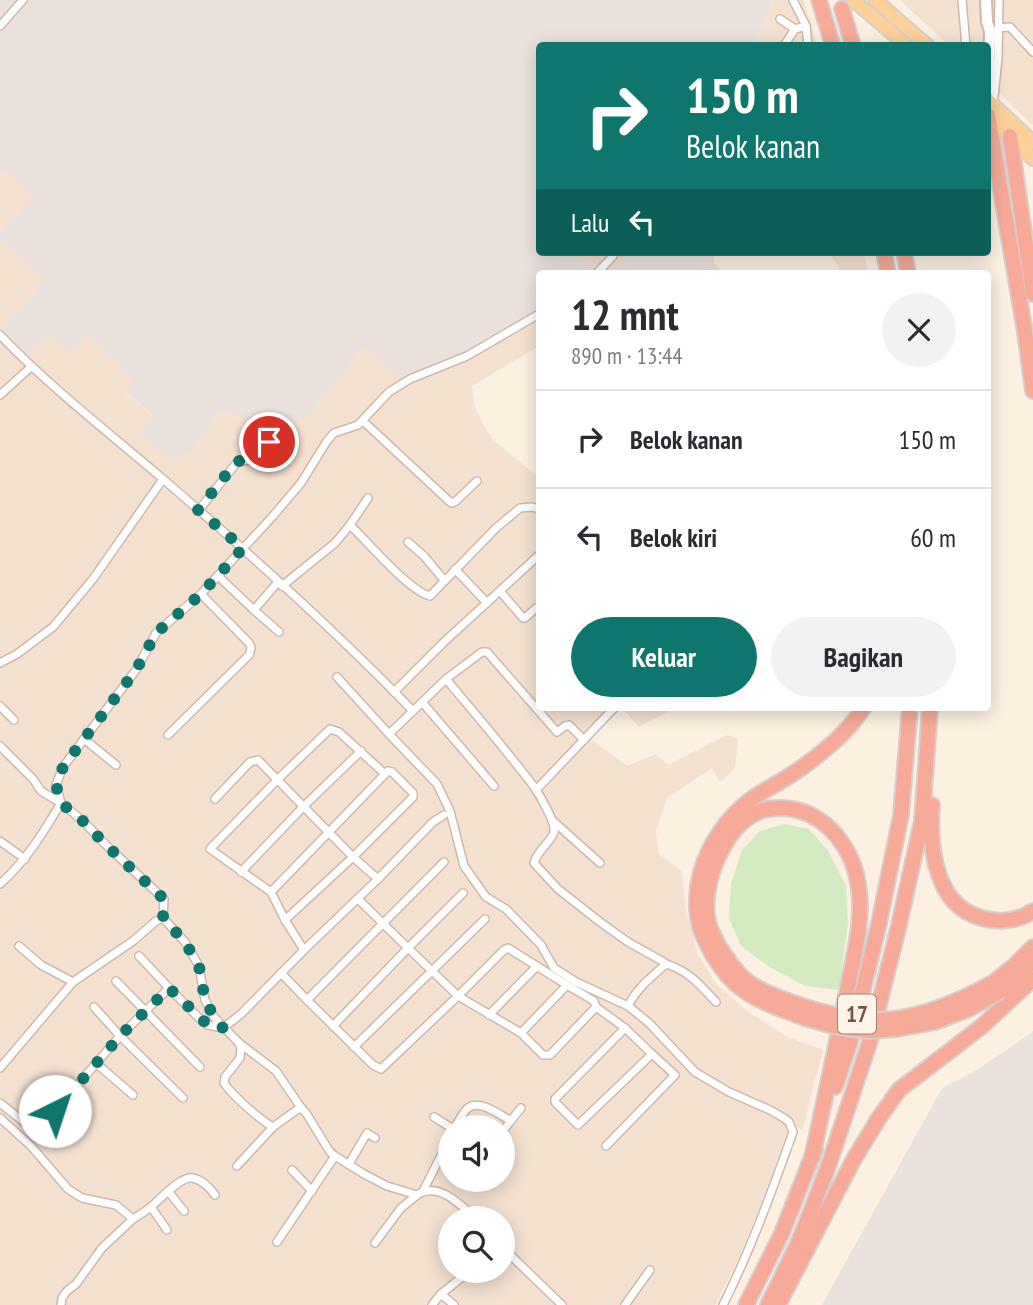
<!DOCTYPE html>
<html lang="id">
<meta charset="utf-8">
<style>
body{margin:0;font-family:"PT Sans Narrow",sans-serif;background:#f2f2f3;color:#2b2b33;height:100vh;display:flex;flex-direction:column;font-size:26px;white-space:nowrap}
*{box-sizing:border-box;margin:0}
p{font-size:23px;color:#7c7c81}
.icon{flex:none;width:38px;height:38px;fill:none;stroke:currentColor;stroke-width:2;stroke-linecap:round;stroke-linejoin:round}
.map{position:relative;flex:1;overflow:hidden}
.sheet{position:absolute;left:536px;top:270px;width:455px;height:441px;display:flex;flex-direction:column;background:#fff;border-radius:7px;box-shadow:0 4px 18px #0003}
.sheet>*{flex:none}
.top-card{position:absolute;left:536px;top:42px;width:455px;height:214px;border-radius:7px;box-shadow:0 4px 18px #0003;background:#0f766e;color:#fff;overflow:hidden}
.fabs{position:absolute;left:438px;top:1115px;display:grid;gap:14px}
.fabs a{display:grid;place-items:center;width:77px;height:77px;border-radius:50%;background:#fff;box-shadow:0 4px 18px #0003;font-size:35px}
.pin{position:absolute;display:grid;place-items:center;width:60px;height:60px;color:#fff;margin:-30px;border:4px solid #fff;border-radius:50%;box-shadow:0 2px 7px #0007}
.me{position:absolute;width:77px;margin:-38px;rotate:41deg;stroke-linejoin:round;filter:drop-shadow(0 0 5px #0008)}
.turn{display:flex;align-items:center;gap:24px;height:147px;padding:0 35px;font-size:32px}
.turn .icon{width:91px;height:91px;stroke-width:2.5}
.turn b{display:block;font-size:49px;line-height:60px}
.then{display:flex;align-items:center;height:66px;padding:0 35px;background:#0003;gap:14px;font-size:26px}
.round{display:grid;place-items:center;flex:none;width:74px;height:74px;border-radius:37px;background:#f2f2f3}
.summary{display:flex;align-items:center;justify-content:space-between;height:119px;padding:0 35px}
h1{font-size:42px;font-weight:700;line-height:52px}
.primary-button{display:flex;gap:14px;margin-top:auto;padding:14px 35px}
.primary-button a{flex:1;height:80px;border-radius:42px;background:#0f766e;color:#fff;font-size:28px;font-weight:700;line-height:80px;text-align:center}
.primary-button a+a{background:#f2f2f3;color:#2b2b33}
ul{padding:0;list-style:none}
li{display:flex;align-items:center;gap:21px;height:98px;padding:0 35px;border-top:2px solid #e1e1e2}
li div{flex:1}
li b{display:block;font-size:26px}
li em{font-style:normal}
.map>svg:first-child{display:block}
</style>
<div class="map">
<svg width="1033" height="1305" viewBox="0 0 1033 1305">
<rect width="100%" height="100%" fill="#fcf0e1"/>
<!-- residential -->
<g fill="#f4e1d0" fill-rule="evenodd">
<polygon points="773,0 803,0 811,23 817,45 755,46"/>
<polygon points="900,0 1033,0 1033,125 987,82 987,46 948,45"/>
<polygon points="7,169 34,195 0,231 0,176"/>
<polygon points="0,239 45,280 0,329"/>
<polygon points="571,252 628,252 617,265 625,273 596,273 586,261"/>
<polygon points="829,252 863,252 868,268 867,273 842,273"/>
<path d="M539 314V346L472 386 475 408 491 438 539 478V707H620L588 737 627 766 656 754 668 765 727 735 738 739 735 768 720 782 712 768 667 798 656 831 659 854 682 872 686 912 698 955 716 984 748 1012 786 1036 823 1050 802 1130 790 1123 766 1192 739 1258 715 1305H0V333L88 334 134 380 126 393 154 417 141 433 194 450 220 410 251 421 262 407 311 412 365 347 449 369 524 325ZM450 1127H502V1180H450ZM450 1218H502V1270H450Z"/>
<polygon points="621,707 676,707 639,727"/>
</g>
<!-- industrial -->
<g fill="#ebe2dd">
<polygon points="0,0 773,0 755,45 539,46 539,252 571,252 586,261 598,272 596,273 539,273 539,314 524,325 449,369 406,383 365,347 311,412 290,423 262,407 251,421 220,410 194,450 173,459 141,433 154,417 126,392 133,380 89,335 70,352 49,334 25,357 0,333 0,329 45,280 0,239 0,231 34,195 7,170 0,176"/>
<polygon points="628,252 714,252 714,263 723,273 625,273 616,265"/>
<polygon points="1033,1031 1033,1305 822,1305 942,1088 972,1073 1017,1043"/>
</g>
<!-- green -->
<polygon fill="#d4eac0" points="784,824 809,829 829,852 846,886 848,922 839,990 805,986 768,966 741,946 729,918 731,884 742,850 760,831"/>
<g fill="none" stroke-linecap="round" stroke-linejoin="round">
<defs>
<g id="street">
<polyline points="793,0 806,26 808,46"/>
<polyline points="962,0 966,46"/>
<polyline points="780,19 795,29"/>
<polyline points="0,26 23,0"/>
<polyline points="998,28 1010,27 1033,52"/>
<polyline points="785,44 795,29 806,26"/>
<polyline points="994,97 998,58 999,0"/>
<polyline points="597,273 613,256"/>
<path d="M0 335C51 388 108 432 163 479 249 553 334 629 413 711L446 679 482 652H487L557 732 565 726 569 725 584 740"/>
<polyline points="0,395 31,367"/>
<polyline points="363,421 449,501 452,503 456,501 477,481"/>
<path d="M199 510 238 461C257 461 258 457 269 442"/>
<path d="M350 525C368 542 409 591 430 596L496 528 520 508 532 507 539 509"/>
<polyline points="408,542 424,556 444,580"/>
<polyline points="455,569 487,603"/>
<polyline points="218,576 254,610"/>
<polyline points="278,582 254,610 279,632"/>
<polyline points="282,586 335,543 350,525 368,498"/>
<polyline points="500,591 523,618 525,618 536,608 539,607"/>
<polyline points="0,663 17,654 53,627 93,579 163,479"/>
<polyline points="337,677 389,734"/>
<path d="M446 679C476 715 507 751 535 788 540 796 556 823 554 832 552 841 538 849 534 863L558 889 600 922 628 942 662 961 666 964C651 977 637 988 628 1006L649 1023 695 1072 729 1092 770 1110 784 1118 789 1122 793 1132C772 1191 751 1249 723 1305"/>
<polyline points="394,692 444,642 539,555"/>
<polyline points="422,702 494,786"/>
<polyline points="0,706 14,720"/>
<polyline points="413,711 389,734 437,784 450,811 464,866 486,897 506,909 541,945 554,968 576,982 628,1006"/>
<path d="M168 735 249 655C251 650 252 647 249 643L201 594"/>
<polyline points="84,739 116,765"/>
<path d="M0 746 33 779 41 791 61 803C43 833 26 861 0 884"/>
<polyline points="536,790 615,707"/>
<polyline points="215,799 250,762 258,760 353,857 285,920"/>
<polyline points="553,821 600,863"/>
<polyline points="0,841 25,859"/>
<polyline points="241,872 303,807 361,751"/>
<polyline points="271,892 385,774"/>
<polyline points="19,946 41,965 73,982"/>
<polyline points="304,950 285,920 271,892 210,849 277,780 330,729 339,732 385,774 388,771 392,772 413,793 413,797 353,857 378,879"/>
<polyline points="139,956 169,988"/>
<path d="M666 964C689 971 700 985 716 1002"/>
<polyline points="281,973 307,1000 444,862"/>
<polyline points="116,981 200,1067"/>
<polyline points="307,1000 373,1065 381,1069 458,996 504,950 508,948 567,985 594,1001 596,1007 550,1055 543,1055 521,1033 458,996 408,948 463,893"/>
<polyline points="94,1007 120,1036 183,1098"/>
<polyline points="596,1007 625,1028 652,1054 578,1125 555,1102 555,1099 625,1028"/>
<polyline points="489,1015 537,966"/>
<polyline points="333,1026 408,948 358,899"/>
<polyline points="521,1033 567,985"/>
<polyline points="239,1043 276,1071 302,1109"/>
<polyline points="354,1047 485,919"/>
<polyline points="97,1064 133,1095"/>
<polyline points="0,1068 73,982 133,941 156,921 163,918"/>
<polyline points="0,1103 34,1130 39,1129 120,1036 169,988 198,1017 208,1025 223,1028 241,1014 304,950 378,879 433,822 444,815"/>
<polyline points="434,1117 450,1127"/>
<path d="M0 1118 31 1146 68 1189 82 1198 116 1205 133 1219C139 1215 146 1211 152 1206 160 1199 182 1175 193 1178 202 1180 210 1188 215 1195"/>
<path d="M455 1127C459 1121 463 1112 468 1108 480 1099 500 1115 511 1121"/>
<polyline points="502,1132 521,1108"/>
<polyline points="606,1146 675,1075 652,1054"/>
<polyline points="349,1164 367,1133 375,1138"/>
<polyline points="237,1166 273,1127"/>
<polyline points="292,1170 312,1191"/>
<polyline points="168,1191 184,1211"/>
<polyline points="423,1191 450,1138"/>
<polyline points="151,1207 167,1230"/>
<path d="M475 1218C460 1204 438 1181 417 1195L387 1186 364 1174 335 1156 330 1152 306 1113 302 1109H298L273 1127C259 1119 233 1096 224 1083L225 1077 240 1058 241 1049 239 1043 214 1017 205 1000 199 966 185 942 163 918 164 899 105 844 84 822 61 803 56 785 63 767 136 670 156 633 201 594 273 516 301 483 327 441 334 433 358 425 389 392 410 379 467 356 539 314"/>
<polyline points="277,1242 335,1156"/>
<polyline points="375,1243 401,1208 417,1195"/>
<polyline points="502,1247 562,1305"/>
<polyline points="441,1294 454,1305"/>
<polyline points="61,1305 62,1298 67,1291 76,1284 102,1248 133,1219"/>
<polyline points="432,1305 441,1294 471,1270"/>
<polyline points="625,1305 650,1270"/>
</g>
<polyline id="secondary" points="986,0 987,22 990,31 989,92"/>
<g id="primary">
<polyline points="853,0 907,46"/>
<polyline points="875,0 928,46"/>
<polyline points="987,99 1033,142"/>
<polyline points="987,114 1033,159"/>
</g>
<g id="highway">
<polyline points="819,0 833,46"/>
<polyline points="842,9 853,46"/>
<polyline points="988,115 1025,332 1033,391"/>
<polyline points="1010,136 1033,294"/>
<polyline points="884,252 888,273"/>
<polyline points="904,252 908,273"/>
<path d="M932 805C929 850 935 912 991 920 1006 922 1020 920 1033 911"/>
<polyline points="994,982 1014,966 1033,947"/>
<polyline points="1000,991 1033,962"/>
<path d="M808 1008C786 1000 759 993 741 976 729 963 712 939 708 921 700 887 724 826 758 812 766 808 775 808 784 808 827 811 855 850 859 891 863 923 854 955 848 986 837 1044 824 1101 812 1158"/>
<path d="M805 1018C750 998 726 989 702 933 696 919 696 902 698 886 703 852 725 818 753 798 766 789 781 782 794 773 820 755 847 734 864 707"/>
<polyline points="835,1087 850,1042 878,928 901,815 910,707"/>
<polyline points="746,1305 782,1233 815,1149"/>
<polyline points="768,1305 800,1239 828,1167 869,1044 898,929 922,821 930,707"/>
<polyline points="778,1305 854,1159 879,1118 899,1090 981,1027 1033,979"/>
</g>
</defs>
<!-- street casing -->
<use href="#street" stroke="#cfb8ab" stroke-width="10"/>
<!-- secondary casing -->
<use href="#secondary" stroke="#d2b8a8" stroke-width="14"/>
<!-- primary casing -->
<use href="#primary" stroke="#d8cfcc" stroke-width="16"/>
<!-- highway casing -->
<use href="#highway" stroke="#d8cfcc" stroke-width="18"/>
<!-- street -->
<use href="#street" stroke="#fff" stroke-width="7"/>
<!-- secondary -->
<use href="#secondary" stroke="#fff" stroke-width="10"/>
<!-- primary -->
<use href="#primary" stroke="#fcd099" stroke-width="12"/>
<!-- highway -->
<use href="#highway" stroke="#f7aa97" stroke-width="14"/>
<defs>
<g id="highway-bridge">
<path d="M808 1008C828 1013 850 1020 871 1020 915 1021 957 1003 994 982"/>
<polyline points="805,1018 833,1026 871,1031 896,1029 935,1022 971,1008 1000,991"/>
</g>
</defs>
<!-- highway-bridge casing -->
<use href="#highway-bridge" stroke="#d8cfcc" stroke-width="18" stroke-linecap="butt"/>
<!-- highway-bridge -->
<use href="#highway-bridge" stroke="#f7aa97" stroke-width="14"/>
</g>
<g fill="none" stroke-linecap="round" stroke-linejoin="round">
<!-- route -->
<path stroke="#0f766e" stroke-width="12" stroke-dasharray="0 21.6" d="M55 1111 120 1036 169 988 208 1025 223 1028 214 1017 205 1000 199 966 185 942 163 918 164 899 105 844 84 822 61 803 56 785 63 767 136 670 156 633 201 594 243 548 198 510 237 461C257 461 258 457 269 442"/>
</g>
<g text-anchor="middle" stroke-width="5" stroke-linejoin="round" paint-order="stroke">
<!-- shield labels -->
<rect fill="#fff4e7" stroke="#9d8478" stroke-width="2" x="838" y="994.5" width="38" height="39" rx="5"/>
<g font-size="23" font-weight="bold" fill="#735448">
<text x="857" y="1022">17</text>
</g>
</g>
</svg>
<div class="fabs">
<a><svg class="icon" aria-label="sound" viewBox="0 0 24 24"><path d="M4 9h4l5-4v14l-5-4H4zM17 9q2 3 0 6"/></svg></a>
<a><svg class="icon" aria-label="search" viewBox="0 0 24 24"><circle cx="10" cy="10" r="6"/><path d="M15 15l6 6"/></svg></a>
</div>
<div class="pin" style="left:269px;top:442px;background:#d93025"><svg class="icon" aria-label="arrive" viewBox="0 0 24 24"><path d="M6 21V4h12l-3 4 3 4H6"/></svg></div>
<svg class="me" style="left:55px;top:1111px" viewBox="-20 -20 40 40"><circle r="19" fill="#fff"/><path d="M0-13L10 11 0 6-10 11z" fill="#0f766e"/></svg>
<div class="top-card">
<div class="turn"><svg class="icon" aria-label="right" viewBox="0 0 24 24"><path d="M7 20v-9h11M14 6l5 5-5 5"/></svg><div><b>150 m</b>Belok kanan</div></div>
<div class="then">Lalu<svg class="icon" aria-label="left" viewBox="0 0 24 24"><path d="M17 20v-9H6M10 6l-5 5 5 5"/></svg></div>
</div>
<section class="sheet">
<div class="summary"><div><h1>12 mnt</h1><p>890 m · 13:44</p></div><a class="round"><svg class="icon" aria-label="close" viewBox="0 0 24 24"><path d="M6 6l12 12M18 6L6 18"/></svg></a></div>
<ul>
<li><svg class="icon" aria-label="right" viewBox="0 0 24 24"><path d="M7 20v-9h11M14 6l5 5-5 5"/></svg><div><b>Belok kanan</b></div><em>150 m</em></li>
<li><svg class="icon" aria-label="left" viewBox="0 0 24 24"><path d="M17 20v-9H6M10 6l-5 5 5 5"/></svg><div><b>Belok kiri</b></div><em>60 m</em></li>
</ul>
<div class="primary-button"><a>Keluar</a><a>Bagikan</a></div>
</section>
</div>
